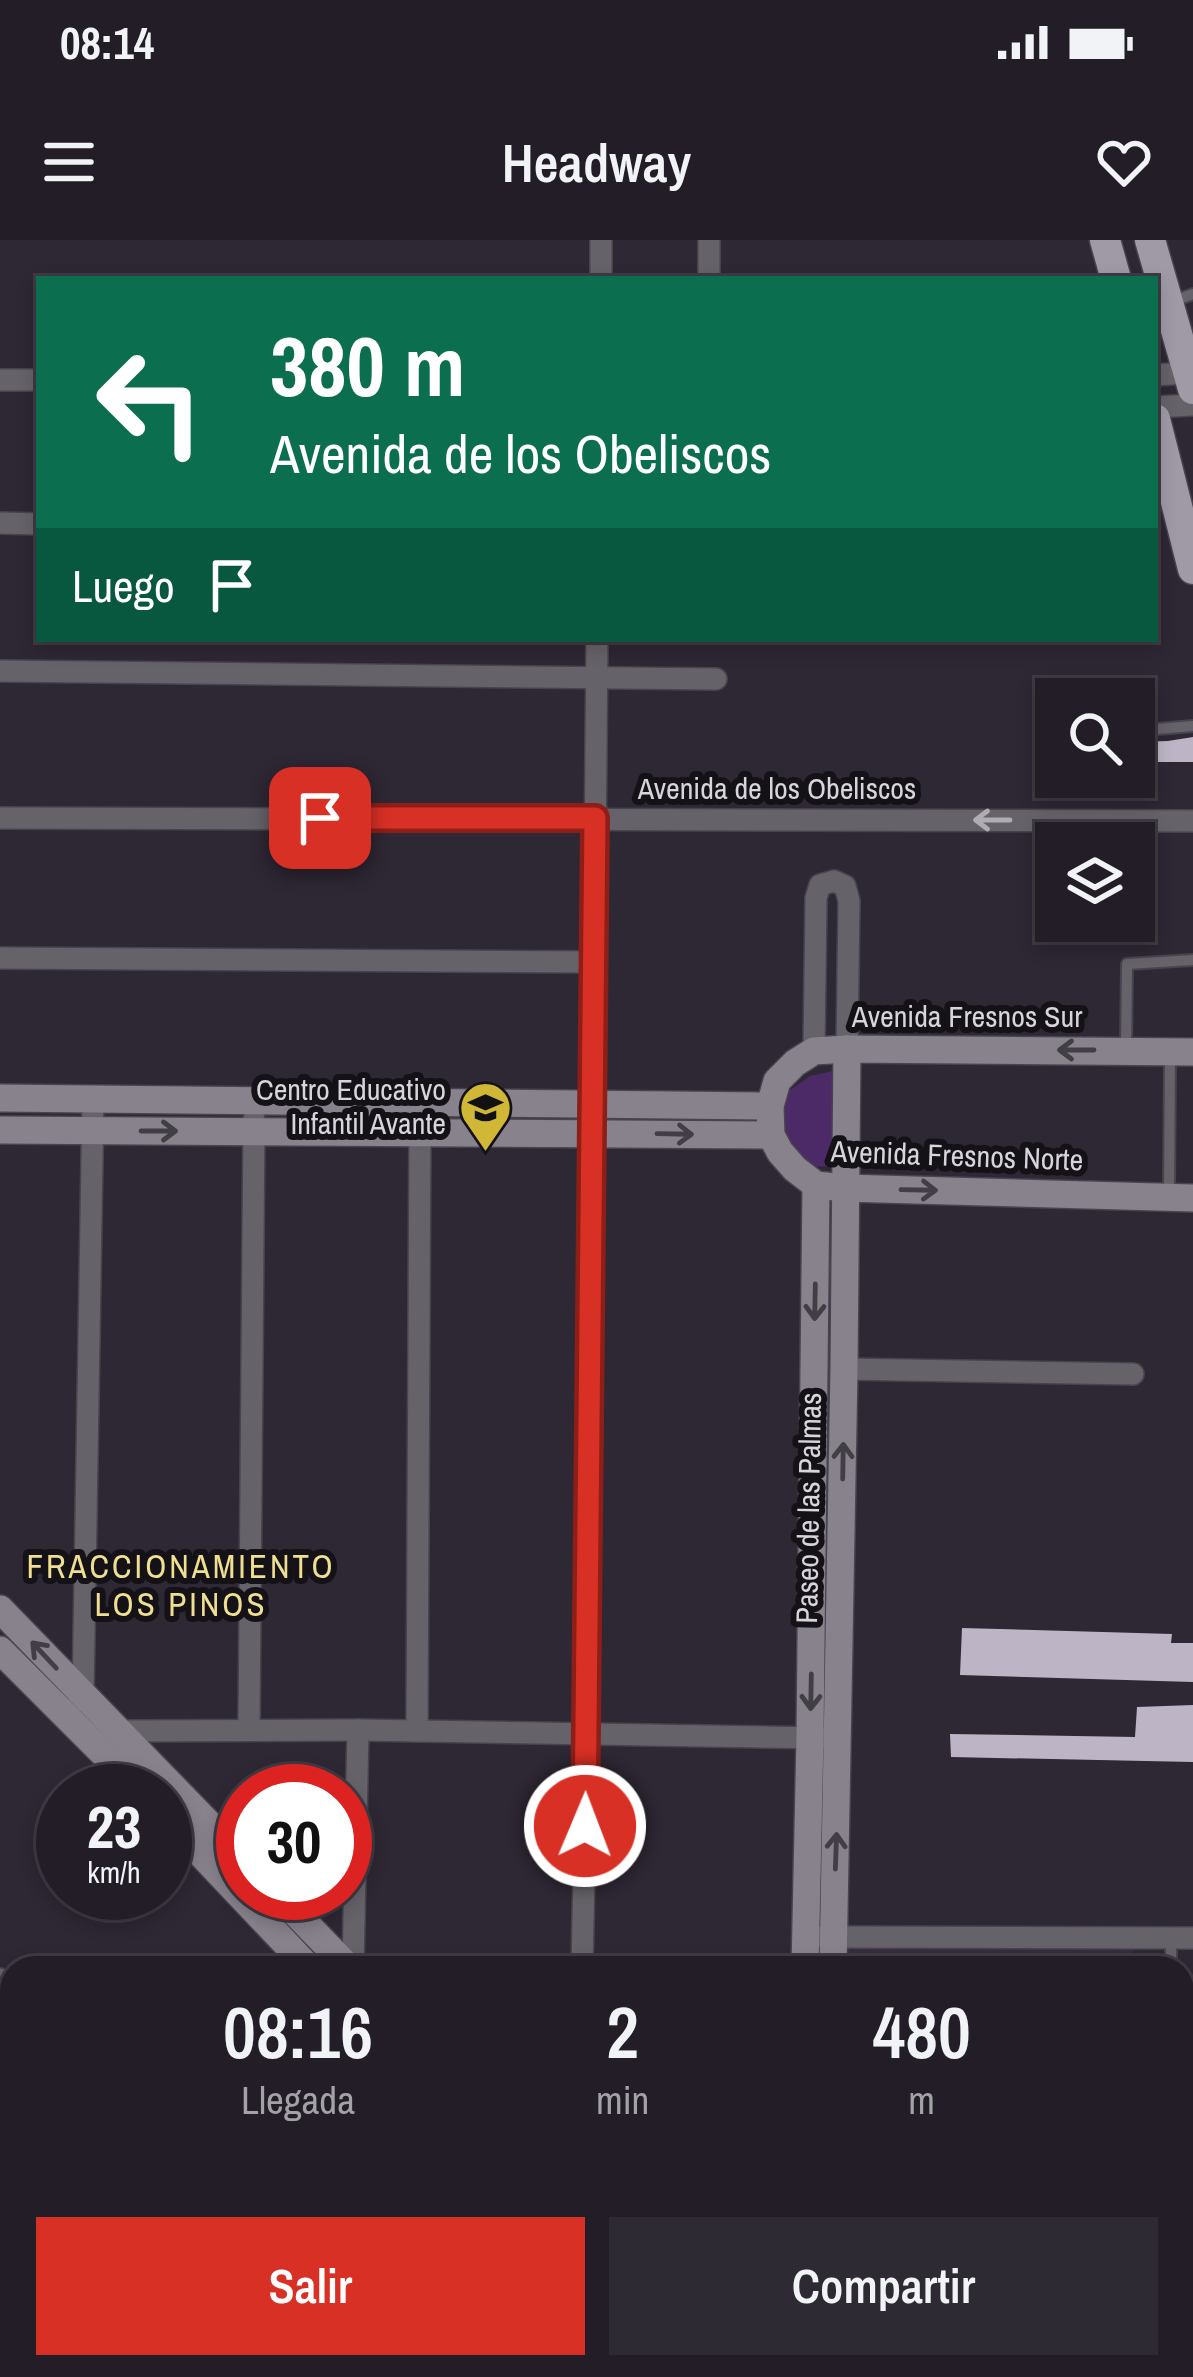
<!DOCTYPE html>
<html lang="es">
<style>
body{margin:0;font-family:"Archivo Narrow",sans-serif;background:#2e2a33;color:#f1f3f6;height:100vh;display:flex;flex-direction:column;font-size:45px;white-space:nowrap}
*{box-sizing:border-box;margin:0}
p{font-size:39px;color:#a2a2a7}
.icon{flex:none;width:66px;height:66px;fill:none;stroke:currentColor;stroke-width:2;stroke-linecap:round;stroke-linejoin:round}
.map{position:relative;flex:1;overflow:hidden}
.details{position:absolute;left:0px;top:1716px;width:1194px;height:423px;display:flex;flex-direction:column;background:#221d27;border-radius:36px 36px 0 0;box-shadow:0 6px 18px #0003,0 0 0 3px #3f3b44}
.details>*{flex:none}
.guide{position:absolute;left:36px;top:36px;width:1122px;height:366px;border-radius:0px;box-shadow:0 6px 18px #0003,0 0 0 3px #3f3b44;background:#0b6e4f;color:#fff;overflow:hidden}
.buttons{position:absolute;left:1035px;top:438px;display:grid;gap:24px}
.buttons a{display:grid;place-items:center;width:120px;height:120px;border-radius:0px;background:#221d27;box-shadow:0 6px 18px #0003,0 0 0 3px #3f3b44;font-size:60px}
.speed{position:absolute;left:36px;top:1524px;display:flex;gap:24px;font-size:60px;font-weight:700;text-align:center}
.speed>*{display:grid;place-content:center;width:156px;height:156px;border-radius:50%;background:#221d27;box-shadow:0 6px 18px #0003,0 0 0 3px #3f3b44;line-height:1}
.speed small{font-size:30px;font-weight:400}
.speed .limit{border:18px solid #d22;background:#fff;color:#111}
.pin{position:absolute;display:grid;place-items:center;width:102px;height:102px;color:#fff;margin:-51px;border-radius:24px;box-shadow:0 6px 18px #0006}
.me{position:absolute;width:132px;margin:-66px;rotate:1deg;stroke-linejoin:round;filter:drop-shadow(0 0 9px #0008)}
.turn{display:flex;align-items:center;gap:42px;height:252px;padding:0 36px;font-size:54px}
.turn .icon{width:156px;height:156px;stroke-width:2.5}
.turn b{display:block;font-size:84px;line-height:102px}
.then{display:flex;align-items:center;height:114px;padding:0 36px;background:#0003;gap:24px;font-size:45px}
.eta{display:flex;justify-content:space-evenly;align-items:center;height:204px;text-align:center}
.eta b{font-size:72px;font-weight:600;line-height:84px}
.primary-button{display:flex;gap:24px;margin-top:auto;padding:24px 36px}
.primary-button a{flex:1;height:138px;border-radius:0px;background:#d93025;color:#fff;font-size:48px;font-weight:600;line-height:138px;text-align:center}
.primary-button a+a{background:#2e2a33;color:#f1f3f6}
.status{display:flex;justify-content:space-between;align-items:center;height:84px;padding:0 60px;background:#221d27;direction:ltr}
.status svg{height:33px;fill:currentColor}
header{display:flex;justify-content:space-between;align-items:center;height:156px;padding:0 36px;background:#221d27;font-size:54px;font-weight:600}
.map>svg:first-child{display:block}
</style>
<div class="status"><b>08:14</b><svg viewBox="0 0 49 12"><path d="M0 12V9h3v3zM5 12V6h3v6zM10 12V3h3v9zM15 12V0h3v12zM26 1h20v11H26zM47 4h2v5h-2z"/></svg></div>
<header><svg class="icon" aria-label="menu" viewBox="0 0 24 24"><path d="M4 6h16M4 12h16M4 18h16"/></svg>Headway<svg class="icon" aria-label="heart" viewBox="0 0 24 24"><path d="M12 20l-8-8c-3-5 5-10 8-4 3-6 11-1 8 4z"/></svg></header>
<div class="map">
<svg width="1193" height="2137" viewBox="0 0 1193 2137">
<rect width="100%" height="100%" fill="#2e2734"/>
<!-- built -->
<g fill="#362c3f">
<polygon points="838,1699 1133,1704 1133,1728 837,1728"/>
<polygon points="1182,1852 1193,1853 1193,1995 1182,1995"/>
</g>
<!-- green -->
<g fill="#4c2a67">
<path d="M833 831 834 926 809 927C786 900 779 889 786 853L810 836Z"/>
<polygon points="0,2027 12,2039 12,2127 98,2127 108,2137 0,2137"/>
</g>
<!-- building -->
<g fill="#bdb5c5">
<polygon points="1193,497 1193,522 1134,522 1134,502 1168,501"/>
<polygon points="962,1388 1172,1394 1171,1403 1193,1403 1193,1442 960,1435"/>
<polygon points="1193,1465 1193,1522 951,1517 950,1494 1135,1497 1137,1467"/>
</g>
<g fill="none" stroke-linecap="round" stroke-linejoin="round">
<defs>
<g id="lane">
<polyline points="1171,62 1193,54"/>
<polyline points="1134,491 1193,486"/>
<polyline points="1126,811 1127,724 1193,720"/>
<polyline points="1169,953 1170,815"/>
<polyline points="1171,1728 1171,1698"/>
<polyline points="1182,1840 1193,1840"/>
<polyline points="1182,2078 1193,2078"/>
</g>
<g id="street">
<polyline points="601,39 601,0"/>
<polyline points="709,39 709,0"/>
<polyline points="1155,135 1188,133"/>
<polyline points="0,140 39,140"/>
<polyline points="1155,167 1193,165"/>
<polyline points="0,283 39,284"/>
<polyline points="0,431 716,439"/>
<polyline points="0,578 1193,581"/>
<polyline points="0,718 593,722"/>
<polyline points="814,811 816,658 820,645 834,641 845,646 849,661 847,809"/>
<polyline points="844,1129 1133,1134"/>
<polyline points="79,1461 83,1457 93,859"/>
<polyline points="249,1489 254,879"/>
<polyline points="417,1491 420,880"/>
<polyline points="112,1494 118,1491 358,1490 824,1498"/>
<polyline points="822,1697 1193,1698"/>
<polyline points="353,1728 358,1490"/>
<polyline points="582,1728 587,1492 597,399"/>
<polyline points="0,1739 12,1751"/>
<polyline points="0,2027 12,2039"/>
<polyline points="98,2127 108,2137"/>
<polyline points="380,2127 390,2137"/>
</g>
<g id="secondary">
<polyline points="1193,812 847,809 814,811 795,823 777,841 770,866 771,895 780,912 795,929 816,945 845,948 1193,958"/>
<polyline points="0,858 770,866"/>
<polyline points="0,890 771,895"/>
<polyline points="0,1369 243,1619"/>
<polyline points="0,1410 141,1551"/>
<polyline points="165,1576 309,1728"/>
<polyline points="276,1653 349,1728"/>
<polyline points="805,1728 810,1497 816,945"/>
<polyline points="833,1728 844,1129 847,809"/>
<polyline points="699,2127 709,2137"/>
<polyline points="732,2127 742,2137"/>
<polyline points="809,2127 809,2137"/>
<polyline points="832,2137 832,2127"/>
</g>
<g id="primary">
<polyline points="1105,0 1116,39"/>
<polyline points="1150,0 1193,149"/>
<polyline points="1155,179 1193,329"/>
</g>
</defs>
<!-- lane casing -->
<use href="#lane" stroke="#49434f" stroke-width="14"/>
<!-- street casing -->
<use href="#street" stroke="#49434f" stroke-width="24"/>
<!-- secondary casing -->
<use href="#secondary" stroke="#49434f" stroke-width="30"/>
<!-- primary casing -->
<use href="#primary" stroke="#49434f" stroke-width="33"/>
<!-- lane -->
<use href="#lane" stroke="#666269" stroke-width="10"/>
<!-- street -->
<use href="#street" stroke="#666269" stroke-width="21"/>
<!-- secondary -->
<use href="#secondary" stroke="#87828c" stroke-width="27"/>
<!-- primary -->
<use href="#primary" stroke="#a09aa7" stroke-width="30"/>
</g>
<!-- one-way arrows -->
<defs><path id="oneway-shaft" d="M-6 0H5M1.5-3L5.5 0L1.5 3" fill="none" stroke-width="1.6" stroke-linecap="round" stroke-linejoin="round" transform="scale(3)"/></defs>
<use stroke="#b0acb4" href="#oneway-shaft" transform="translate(992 580) rotate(-180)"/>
<g stroke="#423e46">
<use href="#oneway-shaft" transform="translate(1076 810) rotate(-180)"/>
<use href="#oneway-shaft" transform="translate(159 891)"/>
<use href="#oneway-shaft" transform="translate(675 894) rotate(1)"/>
<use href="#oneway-shaft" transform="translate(919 950) rotate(1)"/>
<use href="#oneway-shaft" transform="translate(815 1062) rotate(91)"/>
<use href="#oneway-shaft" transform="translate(843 1221) rotate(-89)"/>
<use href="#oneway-shaft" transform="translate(44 1415) rotate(-133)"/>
<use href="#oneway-shaft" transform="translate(811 1452) rotate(91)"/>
<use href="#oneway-shaft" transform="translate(836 1611) rotate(-88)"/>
</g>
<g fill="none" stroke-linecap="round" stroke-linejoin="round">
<defs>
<polyline id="route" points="320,578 595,578 585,1586"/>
</defs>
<!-- route casing -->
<use href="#route" stroke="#8d1f18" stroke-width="30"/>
<!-- route -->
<use href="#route" stroke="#d93025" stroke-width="21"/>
</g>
<!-- icons -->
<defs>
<symbol id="school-pin" viewBox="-11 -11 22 30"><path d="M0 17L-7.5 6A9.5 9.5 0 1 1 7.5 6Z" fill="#d0b736" stroke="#141117"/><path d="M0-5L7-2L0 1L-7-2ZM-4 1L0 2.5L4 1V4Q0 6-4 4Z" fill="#111"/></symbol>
</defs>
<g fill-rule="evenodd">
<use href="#school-pin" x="456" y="838" width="59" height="81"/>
</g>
<g text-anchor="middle" stroke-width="12" stroke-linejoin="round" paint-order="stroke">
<!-- street labels -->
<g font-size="30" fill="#d8d4dc" stroke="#141117">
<text x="777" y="559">Avenida de los Obeliscos</text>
<text x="967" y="787">Avenida Fresnos Sur</text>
<text transform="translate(957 916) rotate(2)" y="10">Avenida Fresnos Norte</text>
<text transform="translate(809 1268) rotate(-89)" y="10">Paseo de las Palmas</text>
</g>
<!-- poi labels -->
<g font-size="30" fill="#d8d4dc" stroke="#141117" text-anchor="end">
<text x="446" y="860">Centro Educativo<tspan x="446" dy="34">Infantil Avante</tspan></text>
</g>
<!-- neighbourhood labels -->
<g font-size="33" letter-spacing="3" fill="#efdf90" stroke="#141117">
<text x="181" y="1338">FRACCIONAMIENTO<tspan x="181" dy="38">LOS PINOS</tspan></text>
</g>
</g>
</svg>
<div class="buttons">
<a><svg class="icon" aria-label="search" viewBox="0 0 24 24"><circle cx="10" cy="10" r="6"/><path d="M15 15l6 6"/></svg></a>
<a><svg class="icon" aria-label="layers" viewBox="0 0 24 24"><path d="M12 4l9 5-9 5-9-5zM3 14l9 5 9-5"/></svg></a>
</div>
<div class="speed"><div>23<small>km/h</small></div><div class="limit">30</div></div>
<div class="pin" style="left:320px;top:578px;background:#d93025"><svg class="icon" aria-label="arrive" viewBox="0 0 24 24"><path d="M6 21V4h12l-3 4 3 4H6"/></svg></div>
<svg class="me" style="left:585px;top:1586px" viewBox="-20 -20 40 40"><circle r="17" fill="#d93025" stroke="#fff" stroke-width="3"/><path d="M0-11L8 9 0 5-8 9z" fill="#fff"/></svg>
<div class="guide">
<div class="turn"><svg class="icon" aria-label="left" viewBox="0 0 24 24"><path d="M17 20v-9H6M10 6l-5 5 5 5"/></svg><div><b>380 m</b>Avenida de los Obeliscos</div></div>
<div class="then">Luego<svg class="icon" aria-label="arrive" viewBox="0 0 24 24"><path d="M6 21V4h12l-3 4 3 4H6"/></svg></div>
</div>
<section class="details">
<div class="eta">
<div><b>08:16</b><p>Llegada</p></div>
<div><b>2</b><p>min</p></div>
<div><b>480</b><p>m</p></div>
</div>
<div class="primary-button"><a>Salir</a><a>Compartir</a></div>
</section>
</div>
